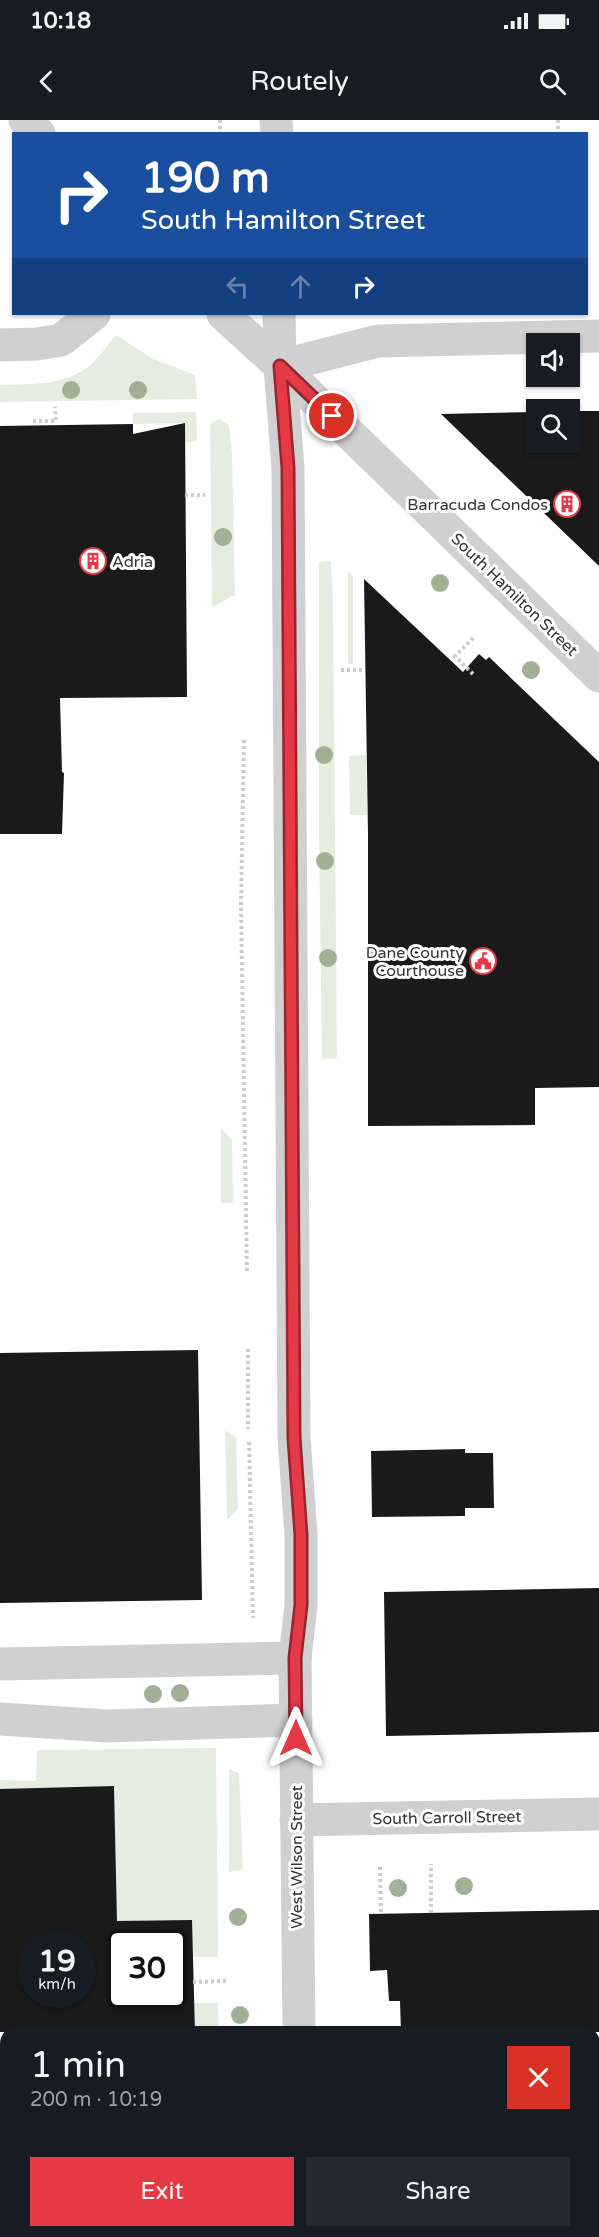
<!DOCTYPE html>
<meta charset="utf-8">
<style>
body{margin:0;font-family:"Varela Round",sans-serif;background:#242831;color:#f1f3f6;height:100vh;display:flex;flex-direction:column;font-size:22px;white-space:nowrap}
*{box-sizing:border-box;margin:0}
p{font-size:20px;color:#9ea1a6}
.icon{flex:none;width:33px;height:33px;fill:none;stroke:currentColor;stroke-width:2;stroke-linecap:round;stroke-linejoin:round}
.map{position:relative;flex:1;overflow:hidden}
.drawer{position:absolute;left:0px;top:1906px;width:600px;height:212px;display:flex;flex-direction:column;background:#171b24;border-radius:18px 18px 0 0;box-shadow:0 2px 4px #0004}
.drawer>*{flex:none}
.banner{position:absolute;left:12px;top:12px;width:576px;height:183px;border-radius:0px;box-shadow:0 2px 4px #0004;background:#1a4fa0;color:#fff;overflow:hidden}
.buttons{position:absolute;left:526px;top:213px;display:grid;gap:12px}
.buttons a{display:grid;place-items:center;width:54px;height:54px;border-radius:0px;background:#171b24;box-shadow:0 2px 4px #0004;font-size:30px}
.speed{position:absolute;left:18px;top:1810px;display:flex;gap:12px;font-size:30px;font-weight:700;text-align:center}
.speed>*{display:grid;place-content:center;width:78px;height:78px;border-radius:50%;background:#171b24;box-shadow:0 2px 4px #0004;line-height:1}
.speed small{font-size:15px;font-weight:400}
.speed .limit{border:3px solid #111;border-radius:9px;background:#fff;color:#111}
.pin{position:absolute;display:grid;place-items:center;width:51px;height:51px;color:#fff;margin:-26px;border:3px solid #fff;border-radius:50%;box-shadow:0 2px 6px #0007}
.me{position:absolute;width:66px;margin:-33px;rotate:0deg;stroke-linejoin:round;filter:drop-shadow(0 0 4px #0008)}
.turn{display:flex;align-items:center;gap:21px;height:126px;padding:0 30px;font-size:27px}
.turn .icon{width:78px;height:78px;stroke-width:2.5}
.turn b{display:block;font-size:42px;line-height:51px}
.lanes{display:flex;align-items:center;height:57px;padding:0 30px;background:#0003;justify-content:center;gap:30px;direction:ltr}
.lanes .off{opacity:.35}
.round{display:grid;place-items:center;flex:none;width:63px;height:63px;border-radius:0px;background:#242831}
.overview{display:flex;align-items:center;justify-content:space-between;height:102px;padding:0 30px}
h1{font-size:36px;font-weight:600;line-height:45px}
.cta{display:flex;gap:12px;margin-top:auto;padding:12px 30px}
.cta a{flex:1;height:69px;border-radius:0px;background:#e63946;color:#fff;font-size:24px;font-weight:600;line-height:69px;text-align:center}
.cta a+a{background:#242831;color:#f1f3f6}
.status{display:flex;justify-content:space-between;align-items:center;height:42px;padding:0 30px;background:#171b24;direction:ltr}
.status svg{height:16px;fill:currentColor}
header{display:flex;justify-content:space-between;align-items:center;height:78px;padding:0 30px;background:#171b24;font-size:27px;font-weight:600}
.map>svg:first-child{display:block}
</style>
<div class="status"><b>10:18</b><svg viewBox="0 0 49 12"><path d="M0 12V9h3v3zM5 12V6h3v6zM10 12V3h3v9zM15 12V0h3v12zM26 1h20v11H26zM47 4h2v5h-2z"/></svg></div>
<header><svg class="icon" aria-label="back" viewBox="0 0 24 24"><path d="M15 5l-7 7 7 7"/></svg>Routely<svg class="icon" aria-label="search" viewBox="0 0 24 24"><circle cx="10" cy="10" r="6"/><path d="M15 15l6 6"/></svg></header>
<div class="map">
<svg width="599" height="2117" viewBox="0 0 599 2117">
<rect width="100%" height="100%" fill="#fff"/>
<!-- green -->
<g fill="#e6ecdf">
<path d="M116 215 153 239 195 255 197 279 0 282V265C32 264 70 266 95 241 102 233 109 223 116 215Z"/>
<polygon points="196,292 197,321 185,322 185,303 133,304 133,293"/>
<polygon points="219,299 229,305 232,334 235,475 212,487 210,304"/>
<polygon points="331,441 333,486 337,938 322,939 319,713 319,442"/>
<polygon points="348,451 353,456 353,544 348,544"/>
<polygon points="366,635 367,695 350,695 349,636"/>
<polygon points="221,1008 232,1020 233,1083 221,1083"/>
<polygon points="225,1310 236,1318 238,1389 227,1400"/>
<polygon points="216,1628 218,1837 192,1837 191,1800 117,1801 114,1666 0,1669 0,1660 36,1661 37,1630"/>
<polygon points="229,1649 239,1653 243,1749 229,1752"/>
<polygon points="194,1883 218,1883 219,1912 195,1912"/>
<rect x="365" y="2112" width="39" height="5"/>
</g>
<!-- building -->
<g fill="#1a1a1a" fill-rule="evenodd">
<polygon points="570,291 599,291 599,446 441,294 537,292 537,322 570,322"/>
<polygon points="185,303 187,577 60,578 62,652 64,653 62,714 0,714 0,306 133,304 133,314"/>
<polygon points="364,459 463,552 479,534 486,540 489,537 599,642 599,967 535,968 535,1005 368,1006 368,715"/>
<polygon points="198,1230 202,1480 0,1483 0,1233"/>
<polygon points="465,1329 465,1333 493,1333 494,1388 465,1388 465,1396 372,1397 371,1331"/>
<polygon points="599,1468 599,1612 386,1616 384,1472"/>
<path d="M114 1666 117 1801 192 1800 195 1912H0V1669ZM32 1824H82V1875H32ZM122 1824H172V1875H122Z"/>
<polygon points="599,1790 599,1912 401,1912 400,1881 389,1881 387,1850 370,1851 369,1794"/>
</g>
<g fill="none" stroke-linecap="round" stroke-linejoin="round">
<!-- path -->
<g stroke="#cdcdcd" stroke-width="4" stroke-dasharray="3 3" stroke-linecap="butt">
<polyline points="220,0 220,14"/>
<polyline points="558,0 558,14"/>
<polyline points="33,301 56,301 55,287"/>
<polyline points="185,375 205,375"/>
<polyline points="341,550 365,550"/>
<polyline points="473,554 455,536 474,517"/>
<polyline points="244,620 241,786 247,1153"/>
<polyline points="248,1229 248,1309"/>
<polyline points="249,1322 253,1498"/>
<polyline points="380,1747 381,1794"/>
<polyline points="431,1793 431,1744"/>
<polyline points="193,1862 226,1861"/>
</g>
<!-- minor -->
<g stroke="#d0d0d0" stroke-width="33">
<polyline points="25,0 39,14"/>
<polyline points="276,0 277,14"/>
<polyline points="223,194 280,246 599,556"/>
<polyline points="279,194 280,246 288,348 294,1318 301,1415 301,1485 295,1538 299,1912"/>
<polyline points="0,225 37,224 61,220 94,194"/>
<polyline points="280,246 378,221 599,216"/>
<polyline points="0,1544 295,1538"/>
<polyline points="0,1599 107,1606 296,1600"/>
<polyline points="296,1700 599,1694"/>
<polyline points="305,2112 305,2117"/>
</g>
</g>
<!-- trees -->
<g fill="#a2b095">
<circle cx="71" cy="270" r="9"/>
<circle cx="138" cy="270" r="9"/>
<circle cx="223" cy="417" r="9"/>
<circle cx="440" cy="463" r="9"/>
<circle cx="531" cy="550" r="9"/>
<circle cx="324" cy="635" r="9"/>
<circle cx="325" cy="741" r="9"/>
<circle cx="328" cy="838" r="9"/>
<circle cx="180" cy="1573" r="9"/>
<circle cx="153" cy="1574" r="9"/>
<circle cx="464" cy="1766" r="9"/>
<circle cx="398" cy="1768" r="9"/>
<circle cx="238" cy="1797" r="9"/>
<circle cx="240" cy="1895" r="9"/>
</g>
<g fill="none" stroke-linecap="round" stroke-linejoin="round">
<defs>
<polyline id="route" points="296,1618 295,1538 301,1485 301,1415 294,1318 288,348 280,246 332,296"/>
</defs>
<!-- route casing -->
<use href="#route" stroke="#96252e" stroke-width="15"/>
<!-- route -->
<use href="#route" stroke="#e63946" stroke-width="10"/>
</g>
<!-- icons -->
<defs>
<symbol id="building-ring" viewBox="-11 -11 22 22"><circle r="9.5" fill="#fff" stroke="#e63946" stroke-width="1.5"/><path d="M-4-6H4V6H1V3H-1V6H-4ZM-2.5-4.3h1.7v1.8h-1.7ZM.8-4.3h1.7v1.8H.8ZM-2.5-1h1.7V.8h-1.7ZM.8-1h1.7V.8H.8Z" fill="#e63946"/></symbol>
<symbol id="civic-ring" viewBox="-11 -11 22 22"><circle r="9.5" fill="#fff" stroke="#e63946" stroke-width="1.5"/><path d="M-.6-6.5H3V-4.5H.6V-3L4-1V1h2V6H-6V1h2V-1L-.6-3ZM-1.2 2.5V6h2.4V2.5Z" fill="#e63946"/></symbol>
</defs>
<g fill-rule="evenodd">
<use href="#building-ring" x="552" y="369" width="30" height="30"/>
<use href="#building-ring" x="78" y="426" width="30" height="30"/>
<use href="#civic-ring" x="468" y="826" width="30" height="30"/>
</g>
<g text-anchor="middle" stroke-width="6" stroke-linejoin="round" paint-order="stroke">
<!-- poi labels -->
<g font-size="16" fill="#333" stroke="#fff" text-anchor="end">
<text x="548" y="390">Barracuda Condos</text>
<text x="112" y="447" text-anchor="start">Adria</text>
<text x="464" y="838">Dane County<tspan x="464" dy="18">Courthouse</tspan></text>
</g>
<!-- street labels -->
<g font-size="16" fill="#333" stroke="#fff">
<text transform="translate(515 474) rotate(44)" y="6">South Hamilton Street</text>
<text transform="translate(447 1697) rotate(-1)" y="6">South Carroll Street</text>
<text transform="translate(296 1737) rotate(-90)" y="6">West Wilson Street</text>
</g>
</g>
</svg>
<div class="buttons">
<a><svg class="icon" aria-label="sound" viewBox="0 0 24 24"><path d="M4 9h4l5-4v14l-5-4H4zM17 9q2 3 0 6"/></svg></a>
<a><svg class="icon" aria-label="search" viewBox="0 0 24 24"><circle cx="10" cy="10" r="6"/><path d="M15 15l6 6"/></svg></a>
</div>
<div class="speed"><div>19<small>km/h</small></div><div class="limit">30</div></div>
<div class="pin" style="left:332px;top:296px;background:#d93025"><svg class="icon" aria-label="arrive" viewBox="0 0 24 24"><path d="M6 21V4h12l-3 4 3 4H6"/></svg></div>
<svg class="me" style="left:296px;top:1618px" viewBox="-20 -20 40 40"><path d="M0-17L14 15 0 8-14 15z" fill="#e63946" stroke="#fff" stroke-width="4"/></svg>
<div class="banner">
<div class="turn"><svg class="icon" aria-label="right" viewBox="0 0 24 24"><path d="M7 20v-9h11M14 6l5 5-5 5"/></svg><div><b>190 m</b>South Hamilton Street</div></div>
<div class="lanes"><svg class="icon off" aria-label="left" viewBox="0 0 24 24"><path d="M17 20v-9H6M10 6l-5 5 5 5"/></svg><svg class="icon off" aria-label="ahead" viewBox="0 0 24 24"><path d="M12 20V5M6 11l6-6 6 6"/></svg><svg class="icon" aria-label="right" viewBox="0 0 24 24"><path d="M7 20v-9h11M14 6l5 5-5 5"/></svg></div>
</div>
<section class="drawer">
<div class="overview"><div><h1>1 min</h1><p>200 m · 10:19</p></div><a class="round" style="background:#d93025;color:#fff"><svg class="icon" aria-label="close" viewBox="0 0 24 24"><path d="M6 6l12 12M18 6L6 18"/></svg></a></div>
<div class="cta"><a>Exit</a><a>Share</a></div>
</section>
</div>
